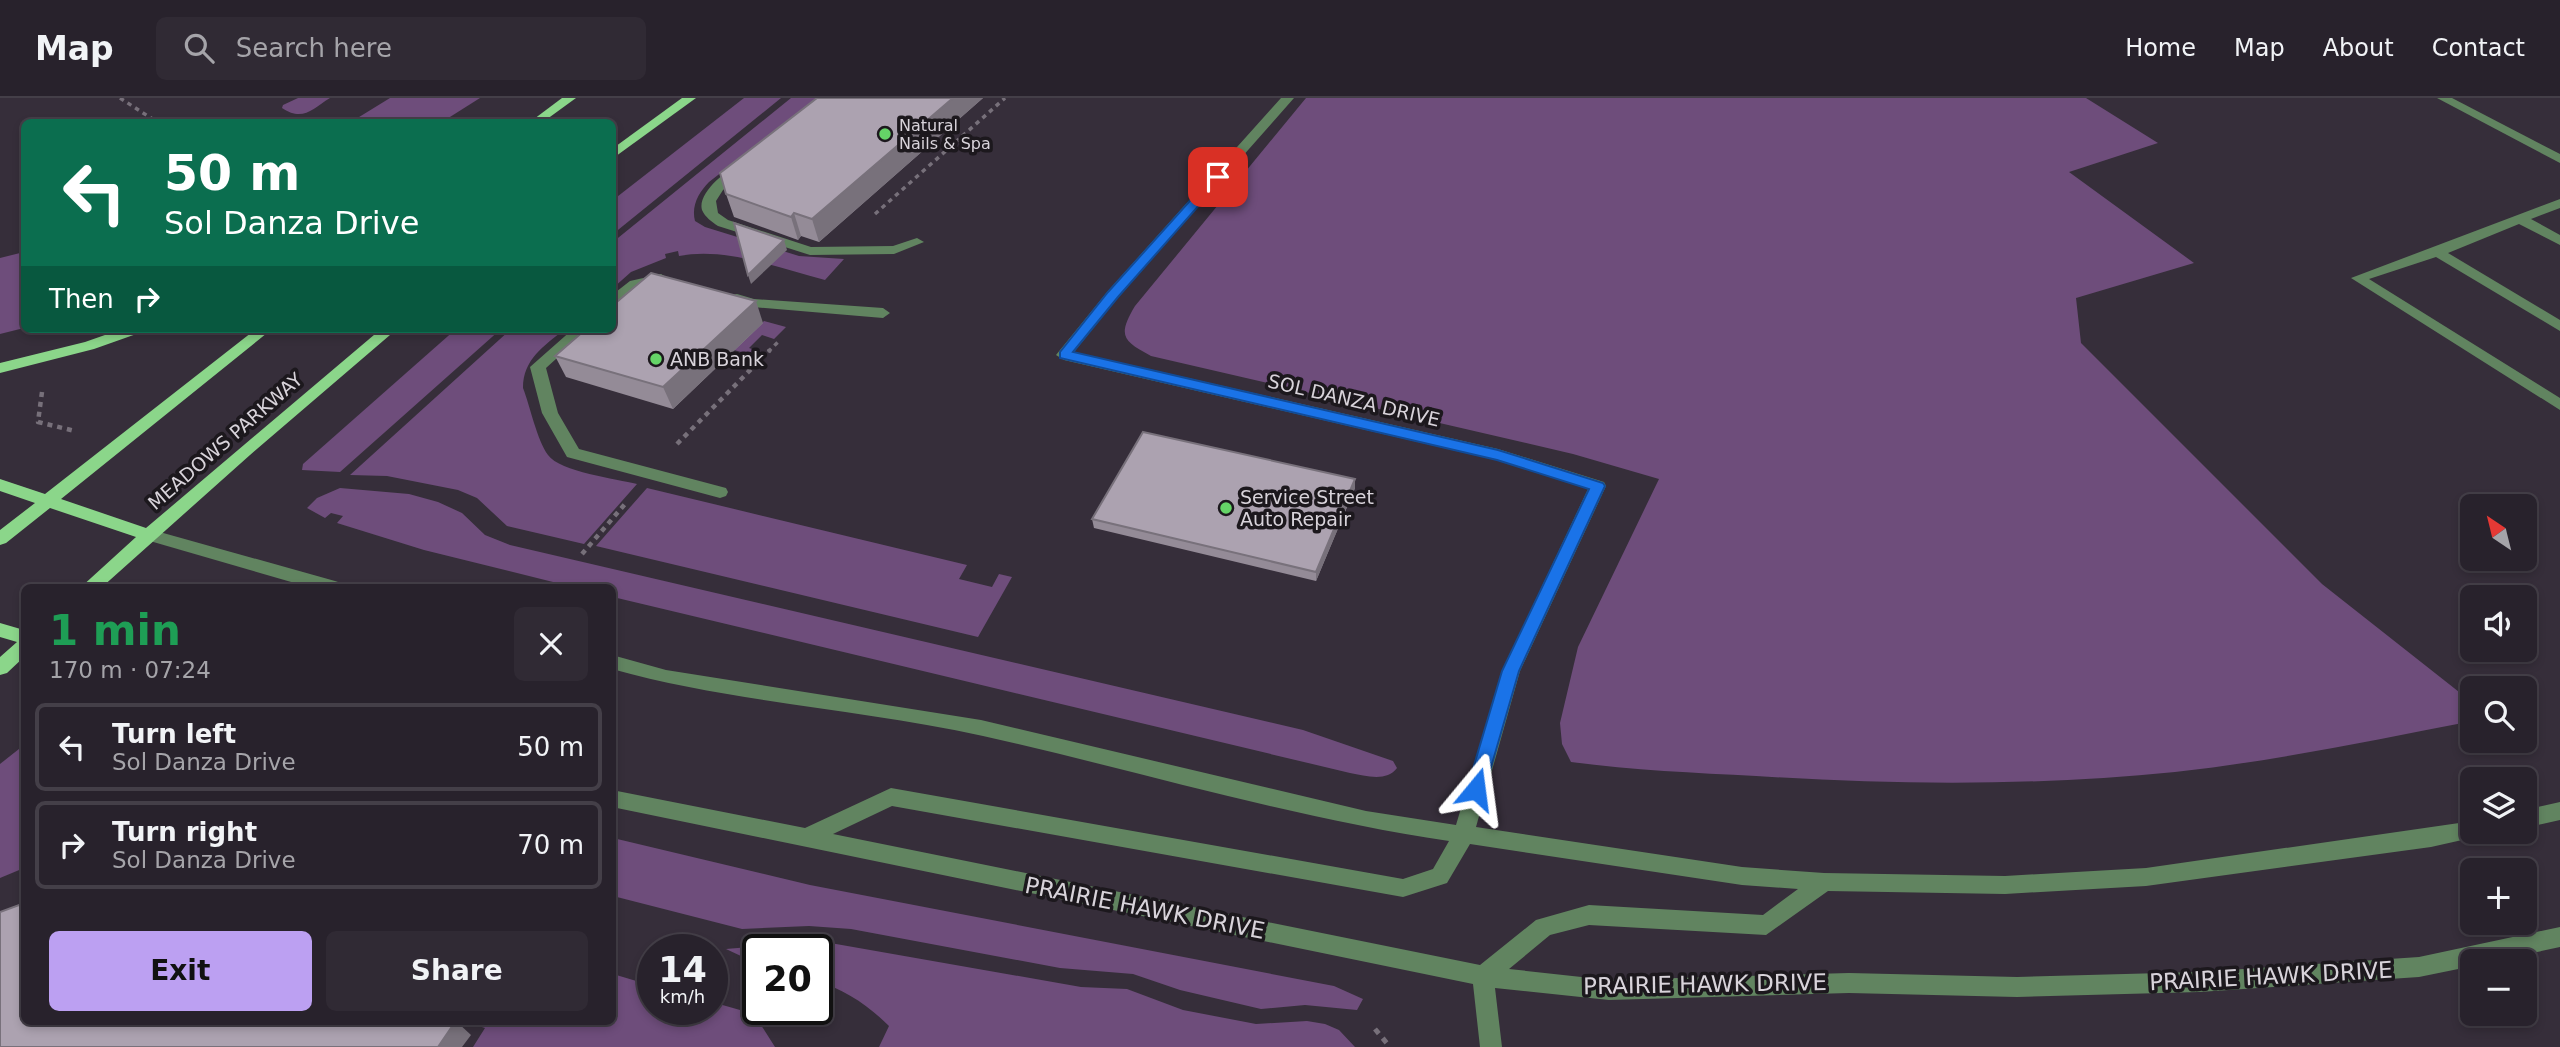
<!DOCTYPE html>
<meta charset="utf-8">
<style>
body{margin:0;font-family:"DejaVu Sans",sans-serif;background:#302a34;color:#f1f3f6;height:100vh;display:flex;flex-direction:column;font-size:26px;white-space:nowrap}
*{box-sizing:border-box;margin:0}
p{font-size:23px;color:#a5a4a9}
.icon{flex:none;width:38px;height:38px;fill:none;stroke:currentColor;stroke-width:2;stroke-linecap:round;stroke-linejoin:round}
.map{position:relative;flex:1;overflow:hidden}
.sheet{position:absolute;left:21px;top:486px;width:595px;height:441px;display:flex;flex-direction:column;background:#28222c;border-radius:10px;box-shadow:0 4px 10px #0003,0 0 0 2px #443f48}
.sheet>*{flex:none}
.guide{position:absolute;left:21px;top:21px;width:595px;height:214px;border-radius:10px;box-shadow:0 4px 10px #0003,0 0 0 2px #443f48;background:#0b6e4f;color:#fff;overflow:hidden}
.needle{width:46px;rotate:325deg}
.buttons{position:absolute;left:2460px;top:396px;display:grid;gap:14px}
.buttons a{display:grid;place-items:center;width:77px;height:77px;border-radius:10px;background:#28222c;box-shadow:0 4px 10px #0003,0 0 0 2px #443f48;font-size:35px}
.speed{position:absolute;left:637px;top:836px;display:flex;gap:14px;font-size:35px;font-weight:700;text-align:center}
.speed>*{display:grid;place-content:center;width:91px;height:91px;border-radius:50%;background:#28222c;box-shadow:0 4px 10px #0003,0 0 0 2px #443f48;line-height:1}
.speed small{font-size:18px;font-weight:400}
.speed .limit{border:4px solid #111;border-radius:10px;background:#fff;color:#111}
.pin{position:absolute;display:grid;place-items:center;width:60px;height:60px;color:#fff;margin:-30px;border-radius:14px;box-shadow:0 4px 10px #0006}
.me{position:absolute;width:77px;margin:-38px;rotate:16deg;stroke-linejoin:round;filter:drop-shadow(0 0 5px #0008)}
.turn{display:flex;align-items:center;gap:24px;height:147px;padding:0 28px;font-size:32px}
.turn .icon{width:91px;height:91px;stroke-width:2.5}
.turn b{display:block;font-size:49px;line-height:60px}
.then{display:flex;align-items:center;height:66px;padding:0 28px;background:#0003;gap:14px;font-size:26px}
.round{display:grid;place-items:center;flex:none;width:74px;height:74px;border-radius:10px;background:#302a34}
.headline{display:flex;align-items:center;justify-content:space-between;height:119px;padding:0 28px}
h1{font-size:42px;font-weight:600;line-height:52px;color:#1e9e55}
.primary-button{display:flex;gap:14px;margin-top:auto;padding:14px 28px}
.primary-button a{flex:1;height:80px;border-radius:10px;background:#bca0f2;color:#111;font-size:28px;font-weight:600;line-height:80px;text-align:center}
.primary-button a+a{background:#302a34;color:#f1f3f6}
ul{padding:0;list-style:none}
li{display:flex;align-items:center;gap:21px;height:88px;margin:0 14px 10px;padding:0 14px;border:4px solid #443f48;border-radius:10px}
li div{flex:1}
li b{display:block;font-size:26px}
li em{font-style:normal}
header{display:flex;align-items:center;gap:42px;box-sizing:border-box;height:98px;padding:0 35px;background:#28222c;border-bottom:2px solid #443f48}
header strong{font-size:33px}
nav{display:flex;gap:38px;margin-inline-start:auto;font-size:24px}
.search{width:490px;height:63px;background:#302a34;display:flex;align-items:center;gap:18px;box-sizing:border-box;padding:0 24px;border-radius:10px;color:#a5a4a9;font-size:26px}
.map>svg:first-child{display:block}
</style>
<header>
<strong>Map</strong>
<div class="search"><svg class="icon" aria-label="search" viewBox="0 0 24 24"><circle cx="10" cy="10" r="6"/><path d="M15 15l6 6"/></svg>Search here</div>
<nav><a>Home</a><a>Map</a><a>About</a><a>Contact</a></nav>
</header>
<div class="map">
<svg width="2560" height="949" viewBox="0 0 2560 949">
<rect width="100%" height="100%" fill="#362e3a"/>
<!-- green -->
<g fill="#6e4d7b">
<path d="M298 0H330C312 11 303 24 282 10L283 7Z"/>
<polygon points="390,0 480,0 442,24 351,24"/>
<polygon points="744,0 781,0 613,136 613,102"/>
<path d="M791 0H817L709 84C699 94 691 108 695 123L705 129 799 158 844 161 825 182C778 170 727 149 679 158L678 153 665 156 666 160 631 174 613 190V144Z"/>
<path d="M1306 0H2086L2158 45 2069 74 2194 165 2076 200 2081 245 2322 486 2473 605V623C2374 642 2275 663 2175 674 2036 688 1896 687 1756 678 1695 675 1633 672 1571 664L1562 646 1560 625 1578 549 1659 381 1573 356 1151 258C1123 243 1117 238 1135 208Z"/>
<polygon points="24,154 24,230 0,236 0,160"/>
<polygon points="764,223 786,229 774,241 762,237 749,250 761,254 756,258 734,252"/>
<polygon points="456,231 501,231 340,374 302,372 303,366"/>
<path d="M511 231H565C544 248 523 261 523 290 530 308 537 342 548 357 560 374 617 381 637 386L584 446 507 428 477 400 458 392 387 378 350 377Z"/>
<path d="M340 390 409 396 438 404 462 415 485 437 510 447 1303 632 1393 663 1397 670C1387 684 1366 678 1350 675L613 499 612 490H577L424 452 337 425 343 418 331 415 325 420 307 410 317 400Z"/>
<polygon points="647,390 967,467 959,481 992,489 999,476 1012,479 978,539 596,448"/>
<polygon points="24,647 24,770 0,780 0,666"/>
<polygon points="613,740 810,787 1334,888 1363,901 1357,912 1305,907 1261,911 1180,892 1133,876 1060,870 851,831 809,828 742,831 613,798"/>
<path d="M819 843 1081 889 1127 891 1183 912 1256 926 1307 923 1325 926 1339 932 1355 949H879L889 928C869 908 844 891 817 883V852H758V866L726 851Z"/>
<polygon points="613,876 653,888 653,912 712,912 712,904 754,916 775,949 473,949 485,930 466,924 612,924"/>
</g>
<g fill="none" stroke-linecap="round" stroke-linejoin="round">
<!-- path-far2 -->
<g stroke="#77707a" stroke-width="3.5" stroke-dasharray="4.5 4.5" stroke-linecap="butt">
<polyline points="120,0 157,24"/>
<polyline points="875,116 1005,0"/>
<polyline points="768,254 779,243"/>
</g>
<!-- path-far1 -->
<g stroke="#77707a" stroke-width="4.5" stroke-dasharray="5 5" stroke-linecap="butt">
<polyline points="42,294 38,324 75,333"/>
<polyline points="677,346 770,252"/>
<polyline points="582,456 625,406"/>
</g>
<!-- path -->
<polyline stroke="#77707a" stroke-width="5" stroke-dasharray="6 6" stroke-linecap="butt" points="1375,931 1390,949"/>
<!-- minor -->
<g fill="#618460" fill-rule="evenodd">
<path d="M1281 0H1294L1118 199 1074 254 1498 351 1604 384 1606 388 1520 573 1476 729 1742 769 1824 775 2005 778 2146 770 2473 723V733H2483L2480 738 2431 749 2146 788 2005 796 1828 793 1766 837 1589 827 1550 837 1509 871 1609 882 1849 875 2017 879 2199 874 2419 859 2560 829V849L2495 863H2473V868L2419 879 2199 894 2017 899 1849 895 1609 902 1495 890 1502 949H1480L1473 886 612 709V692L805 730 891 690 1403 781 1433 771 1449 743C1292 720 1139 673 983 638 861 611 734 605 612 571V557L666 572 981 622 1366 713 1456 727 1502 573 1588 391 1496 362 1064 262 1056 257 1108 193ZM892 708 1403 799 1447 785 1470 746 1742 787 1798 791 1763 817 1589 807 1536 822 1480 867 833 736Z"/>
<polygon points="2437,0 2452,0 2560,56 2560,65"/>
<path d="M741 66 747 70 723 92 716 103 718 115 728 122 811 149 893 148 917 140 924 144 894 156 810 157 718 128C712 124 705 119 702 112 697 95 727 71 741 66Z"/>
<polygon points="2560,101 2560,110 2531,121 2560,137 2560,147 2519,126 2448,155 2560,222 2560,233 2436,159 2369,181 2560,300 2560,312 2351,180"/>
<polygon points="661,176 668,180 666,183 640,189 612,209 612,197 630,183"/>
<polygon points="737,196 754,201 883,210 890,215 883,220 752,209 730,200 732,197"/>
<polygon points="573,231 589,231 546,270 558,315 579,351 726,390 728,394 726,398 720,400 567,359 542,315 530,269"/>
<polygon points="149,431 335,483 341,485 344,490 312,490 143,441 140,437"/>
<polygon points="2560,704 2560,722 2525,730 2525,712"/>
</g>
<!-- major -->
<g fill="#8bd68a" fill-rule="evenodd">
<polygon points="562,0 576,0 543,24 530,24"/>
<polygon points="682,0 696,0 612,61 612,51"/>
<polygon points="122,231 144,231 142,234 94,251 0,275 0,265 85,244"/>
<polygon points="256,231 272,231 61,401 146,430 381,231 397,231 250,357 101,490 80,490 136,439 50,410 6,445 0,447 0,432 35,405 0,393 0,381 45,396"/>
<polygon points="0,525 24,532 24,559 7,575 0,577 0,559 17,544 0,539"/>
</g>
</g>
<!-- wall -->
<g fill="#948b97">
<polygon points="817,0 983,0 819,144 801,138 798,142 734,119 726,96"/>
<polygon points="763,225 673,311 566,279 555,258"/>
<polygon points="1355,381 1355,390 1316,483 1094,430 1092,421"/>
</g>
<!-- shaded-wall -->
<g fill="#78717b">
<polygon points="953,0 983,0 819,144 812,121"/>
<polygon points="794,115 801,138 798,142 791,119"/>
<polygon points="784,142 787,152 751,186 748,177"/>
<polygon points="756,203 763,225 673,311 663,289"/>
<polygon points="1355,381 1355,390 1316,483 1316,474"/>
<polygon points="455,924 457,924 471,937 462,949 438,949"/>
</g>
<!-- building -->
<g fill="#aca2b0" stroke="#78717b" stroke-width="2">
<polygon points="817,0 953,0 812,121 794,115 791,119 726,96 720,75"/>
<polygon points="734,125 784,142 748,177"/>
<polygon points="651,175 756,203 663,289 555,258 586,231 612,231 612,208"/>
<polygon points="1143,334 1355,381 1316,474 1092,421"/>
<polygon points="19,807 24,809 24,924 455,924 438,949 0,949 0,814"/>
</g>
<!-- route -->
<polygon fill="#1a73e8" stroke="#114b97" stroke-width="2" points="1214,76 1224,79 1118,199 1073,254 1498,352 1603,385 1605,388 1519,573 1483,697 1476,699 1470,697 1467,691 1502,573 1589,391 1497,362 1060,260 1060,254 1108,194"/>
<!-- markers -->
<g fill="#65d467" stroke="#1c181d" stroke-width="2.5">
<circle cx="885" cy="36" r="7"/>
<circle cx="656" cy="261" r="7"/>
<circle cx="1226" cy="410" r="7"/>
</g>
<g text-anchor="middle" stroke-width="7" stroke-linejoin="round" paint-order="stroke">
<!-- far-poi labels -->
<g font-size="16" fill="#d8d3da" stroke="#1c181d" text-anchor="start">
<text x="899" y="33">Natural<tspan x="899" dy="18">Nails &amp; Spa</tspan></text>
</g>
<!-- poi labels -->
<g font-size="19" fill="#d8d3da" stroke="#1c181d" text-anchor="start">
<text x="670" y="268">ANB Bank</text>
<text x="1240" y="406">Service Street<tspan x="1240" dy="22">Auto Repair</tspan></text>
</g>
<!-- street labels -->
<g font-size="19" fill="#d8d3da" stroke="#1c181d">
<text transform="translate(1354 302) rotate(13)" y="7">SOL DANZA DRIVE</text>
<text transform="translate(225 343) rotate(-41)" y="7">MEADOWS PARKWAY</text>
</g>
<!-- near-street labels -->
<g font-size="23" fill="#d8d3da" stroke="#1c181d">
<text transform="translate(1145 810) rotate(11)" y="8">PRAIRIE HAWK DRIVE</text>
<text transform="translate(2271 878) rotate(-3)" y="8">PRAIRIE HAWK DRIVE</text>
<text transform="translate(1705 886) rotate(-1)" y="8">PRAIRIE HAWK DRIVE</text>
</g>
</g>
</svg>
<div class="buttons">
<a><svg class="needle" viewBox="-14 -14 28 28"><path d="M0-13l5 13h-10z" fill="#e53935"/><path d="M0 13l5-13h-10z" fill="#a5a4a9"/></svg></a>
<a><svg class="icon" aria-label="sound" viewBox="0 0 24 24"><path d="M4 9h4l5-4v14l-5-4H4zM17 9q2 3 0 6"/></svg></a>
<a><svg class="icon" aria-label="search" viewBox="0 0 24 24"><circle cx="10" cy="10" r="6"/><path d="M15 15l6 6"/></svg></a>
<a><svg class="icon" aria-label="layers" viewBox="0 0 24 24"><path d="M12 4l9 5-9 5-9-5zM3 14l9 5 9-5"/></svg></a>
<a>+</a>
<a>−</a>
</div>
<div class="speed"><div>14<small>km/h</small></div><div class="limit">20</div></div>
<div class="pin" style="left:1218px;top:79px;background:#d93025"><svg class="icon" aria-label="arrive" viewBox="0 0 24 24"><path d="M6 21V4h12l-3 4 3 4H6"/></svg></div>
<svg class="me" style="left:1476px;top:691px" viewBox="-20 -20 40 40"><path d="M0-17L14 15 0 8-14 15z" fill="#1a73e8" stroke="#fff" stroke-width="4"/></svg>
<div class="guide">
<div class="turn"><svg class="icon" aria-label="left" viewBox="0 0 24 24"><path d="M17 20v-9H6M10 6l-5 5 5 5"/></svg><div><b>50 m</b>Sol Danza Drive</div></div>
<div class="then">Then<svg class="icon" aria-label="right" viewBox="0 0 24 24"><path d="M7 20v-9h11M14 6l5 5-5 5"/></svg></div>
</div>
<section class="sheet">
<div class="headline"><div><h1>1 min</h1><p>170 m · 07:24</p></div><a class="round"><svg class="icon" aria-label="close" viewBox="0 0 24 24"><path d="M6 6l12 12M18 6L6 18"/></svg></a></div>
<ul>
<li><svg class="icon" aria-label="left" viewBox="0 0 24 24"><path d="M17 20v-9H6M10 6l-5 5 5 5"/></svg><div><b>Turn left</b><p>Sol Danza Drive</p></div><em>50 m</em></li>
<li><svg class="icon" aria-label="right" viewBox="0 0 24 24"><path d="M7 20v-9h11M14 6l5 5-5 5"/></svg><div><b>Turn right</b><p>Sol Danza Drive</p></div><em>70 m</em></li>
</ul>
<div class="primary-button"><a>Exit</a><a>Share</a></div>
</section>
</div>
